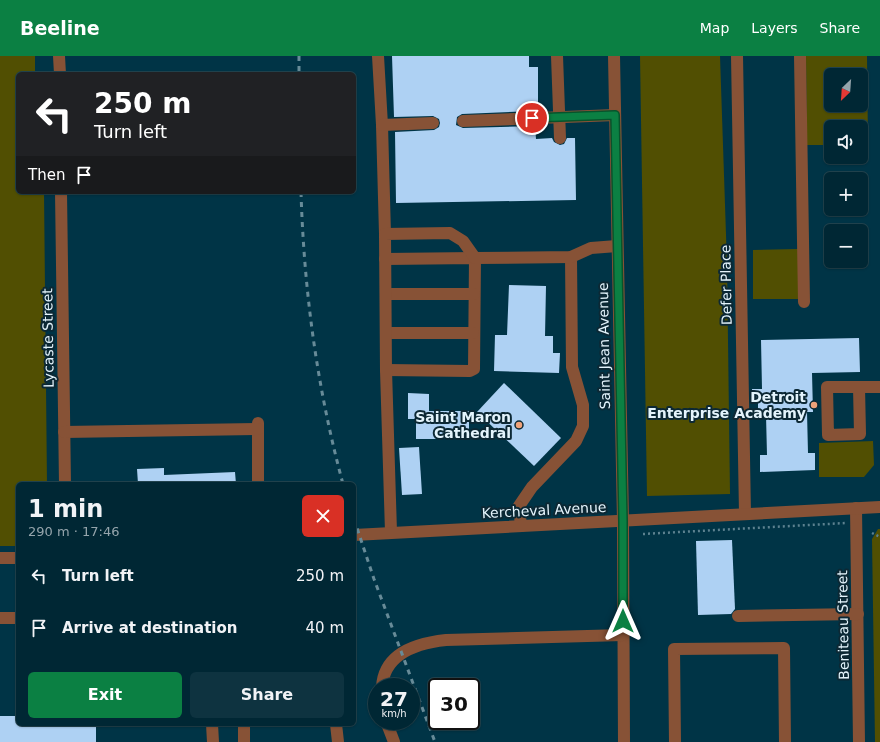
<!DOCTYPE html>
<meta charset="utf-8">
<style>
body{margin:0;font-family:"DejaVu Sans",sans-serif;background:#0e3340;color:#f1f3f6;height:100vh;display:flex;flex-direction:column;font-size:15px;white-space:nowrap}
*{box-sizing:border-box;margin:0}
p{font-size:13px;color:#95a5ac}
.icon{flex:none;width:22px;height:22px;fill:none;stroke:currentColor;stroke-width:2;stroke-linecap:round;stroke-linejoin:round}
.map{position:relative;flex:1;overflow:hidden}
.details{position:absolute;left:16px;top:426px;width:340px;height:244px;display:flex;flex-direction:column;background:#002734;border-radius:6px;box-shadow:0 1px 3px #0004,0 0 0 1px #22444f}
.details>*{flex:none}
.hud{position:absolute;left:16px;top:16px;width:340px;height:122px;border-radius:6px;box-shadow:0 1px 3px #0004,0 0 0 1px #22444f;background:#202124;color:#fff;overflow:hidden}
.needle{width:26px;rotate:205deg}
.buttons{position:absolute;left:824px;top:12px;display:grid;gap:8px}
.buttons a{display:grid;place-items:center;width:44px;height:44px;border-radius:6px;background:#002734;box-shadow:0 1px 3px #0004,0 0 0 1px #22444f;font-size:20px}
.speed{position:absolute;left:368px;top:622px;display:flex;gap:8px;font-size:20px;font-weight:700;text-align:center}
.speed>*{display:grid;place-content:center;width:52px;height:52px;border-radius:50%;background:#002734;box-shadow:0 1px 3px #0004,0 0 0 1px #22444f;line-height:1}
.speed small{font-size:10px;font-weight:400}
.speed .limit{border:2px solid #111;border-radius:6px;background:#fff;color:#111}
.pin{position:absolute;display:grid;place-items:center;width:34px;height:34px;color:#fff;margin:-17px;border:2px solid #fff;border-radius:50%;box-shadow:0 1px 4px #0007}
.me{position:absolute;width:44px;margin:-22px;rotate:0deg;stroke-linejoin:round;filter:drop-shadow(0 0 3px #0008)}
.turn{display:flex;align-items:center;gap:14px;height:84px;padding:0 12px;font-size:18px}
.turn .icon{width:52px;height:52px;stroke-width:2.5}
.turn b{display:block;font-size:28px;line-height:34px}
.then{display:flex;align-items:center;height:38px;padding:0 12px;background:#0003;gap:8px;font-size:15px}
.round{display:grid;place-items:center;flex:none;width:42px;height:42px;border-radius:6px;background:#0e3340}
.overview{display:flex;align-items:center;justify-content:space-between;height:68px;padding:0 12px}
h1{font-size:24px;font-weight:700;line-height:30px}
.action{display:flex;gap:8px;margin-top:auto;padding:8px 12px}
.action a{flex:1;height:46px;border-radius:6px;background:#0b8043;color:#fff;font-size:16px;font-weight:700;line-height:46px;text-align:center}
.action a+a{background:#0e3340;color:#f1f3f6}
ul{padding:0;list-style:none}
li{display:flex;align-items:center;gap:12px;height:52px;padding:0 12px}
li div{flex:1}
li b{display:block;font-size:15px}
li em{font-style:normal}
header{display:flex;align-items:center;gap:24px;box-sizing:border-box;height:56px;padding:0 20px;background:#0b8043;color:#fff}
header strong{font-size:19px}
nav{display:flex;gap:22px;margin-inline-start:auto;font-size:14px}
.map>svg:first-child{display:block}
</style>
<header>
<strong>Beeline</strong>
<nav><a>Map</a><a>Layers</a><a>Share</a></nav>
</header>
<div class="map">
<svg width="880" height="686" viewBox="0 0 880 686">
<rect width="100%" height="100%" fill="#003446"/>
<!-- green -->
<g fill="#514f02" fill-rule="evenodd">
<polygon points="0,0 35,0 35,18 18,18 18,136 44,136 47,428 18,428 18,490 0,490"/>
<polygon points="640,0 720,0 727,208 730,438 647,440"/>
<path d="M806 0H867L868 88H861V71H831V89H807ZM831 19H861V49H831Z"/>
<polygon points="798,193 799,243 753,243 753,194"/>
<polygon points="873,385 874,409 864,421 819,421 819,387"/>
<polygon points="878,473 880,473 880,686 875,686 872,483"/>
</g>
<!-- building -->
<g fill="#aed1f3">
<polygon points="392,0 529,0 529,11 538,11 538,51 535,52 535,55 462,58 457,61 456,69 463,72 535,70 536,83 552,82 554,86 560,89 564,88 567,82 575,82 576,144 396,147 395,76 434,74 439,71 440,67 439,63 433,60 394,61"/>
<polygon points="509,229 546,230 545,280 553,280 553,297 560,297 559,317 494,315 495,279 507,279"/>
<polygon points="859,282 860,316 812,317 813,356 807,356 808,397 815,397 815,414 760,416 760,399 767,399 766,359 758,360 758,344 753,345 752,333 762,333 761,284"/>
<polygon points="504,327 561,382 534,410 477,356"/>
<polygon points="408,337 429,338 429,355 469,355 469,378 448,377 448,383 416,383 416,363 408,363"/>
<polygon points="419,391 422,438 402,439 399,392"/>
<polygon points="164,412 164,419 235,416 236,428 138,428 137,413"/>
<polygon points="732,484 735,553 731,558 698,559 696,485"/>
<polygon points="0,660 18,660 18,668 96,668 96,686 0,686"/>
</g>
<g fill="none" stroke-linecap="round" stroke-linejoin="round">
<!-- path -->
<g stroke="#5d8290" stroke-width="2.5" stroke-dasharray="2 3" stroke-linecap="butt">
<polyline points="872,477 880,481"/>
<polyline points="643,478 846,467"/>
</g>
<!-- minor -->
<g stroke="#875236" stroke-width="12">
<polyline points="59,0 60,18"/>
<polyline points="378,0 382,69 385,178"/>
<polyline points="557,0 560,82"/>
<polyline points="614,0 623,465 624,686"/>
<polyline points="737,0 745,458"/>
<polyline points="800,0 804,246"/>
<polyline points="463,65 615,59"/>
<polyline points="382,69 433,67"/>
<polyline points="61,136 65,428"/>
<polyline points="385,203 475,202 474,313 470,315 386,314"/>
<polyline points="386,238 474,238"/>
<polyline points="386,277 473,277"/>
<polyline points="859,331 860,378 828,379 827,331 880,331"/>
<polyline points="258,367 258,428"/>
<polyline points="64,376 258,373"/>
<polyline points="856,452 859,686"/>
<polyline points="521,470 519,450 532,431 576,385 583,370 583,349 572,311 571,201"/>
<polyline points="391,476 386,314 385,178 450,177 463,185 475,202 571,201 591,192 617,190"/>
<polyline points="354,479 880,451"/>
<polyline points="0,502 18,502"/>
<polyline points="738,560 858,558"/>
<polyline points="0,562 18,562"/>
<path d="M382 631C384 597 418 587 446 584L623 579"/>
<polyline points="386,665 394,686"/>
<polyline points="212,668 213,686"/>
<polyline points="244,668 244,686"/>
<polyline points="336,668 338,686"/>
<polyline points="675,686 674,593 784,592 785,686"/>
</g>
<!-- rail -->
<g stroke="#678b98" stroke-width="3" stroke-dasharray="5 5" stroke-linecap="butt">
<polyline points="299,0 299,18"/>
<path d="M301 136C304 235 317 332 343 428"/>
<polyline points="354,463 374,523 435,686"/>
</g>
</g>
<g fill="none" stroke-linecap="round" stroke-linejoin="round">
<defs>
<polyline id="route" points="532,62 615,59 623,465 623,565"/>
</defs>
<!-- route casing -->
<use href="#route" stroke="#07532c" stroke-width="10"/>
<!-- route -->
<use href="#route" stroke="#0b8043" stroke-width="7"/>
</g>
<!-- markers -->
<g fill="#f0a279" stroke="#0c2834" stroke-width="1.5">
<circle cx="814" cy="349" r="4"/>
<circle cx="519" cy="369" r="4"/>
</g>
<g text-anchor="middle" stroke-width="4" stroke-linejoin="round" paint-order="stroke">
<!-- street labels -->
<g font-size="14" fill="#e4f4fc" stroke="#0c2834">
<text transform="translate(726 229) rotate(-91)" y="5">Defer Place</text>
<text transform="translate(48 282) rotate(-91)" y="5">Lycaste Street</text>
<text transform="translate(604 290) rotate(-91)" y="5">Saint Jean Avenue</text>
<text transform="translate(544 454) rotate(-3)" y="5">Kercheval Avenue</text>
<text transform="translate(843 569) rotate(-91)" y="5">Beniteau Street</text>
</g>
<!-- poi labels -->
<g font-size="14" font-weight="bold" fill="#e4f4fc" stroke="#0c2834" text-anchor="end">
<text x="806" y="346">Detroit<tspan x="806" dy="16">Enterprise Academy</tspan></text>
<text x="511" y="366">Saint Maron<tspan x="511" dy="16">Cathedral</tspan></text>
</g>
</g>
</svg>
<div class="buttons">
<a><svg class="needle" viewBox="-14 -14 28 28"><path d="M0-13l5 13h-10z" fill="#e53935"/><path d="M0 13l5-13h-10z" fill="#95a5ac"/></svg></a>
<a><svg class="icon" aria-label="sound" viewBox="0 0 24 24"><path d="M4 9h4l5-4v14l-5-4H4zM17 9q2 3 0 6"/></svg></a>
<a>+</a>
<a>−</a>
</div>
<div class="speed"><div>27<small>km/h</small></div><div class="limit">30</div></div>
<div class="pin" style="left:532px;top:62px;background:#d93025"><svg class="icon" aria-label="arrive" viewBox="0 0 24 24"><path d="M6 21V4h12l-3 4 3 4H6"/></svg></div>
<svg class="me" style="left:623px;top:565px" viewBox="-20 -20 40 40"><path d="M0-17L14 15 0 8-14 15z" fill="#0b8043" stroke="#fff" stroke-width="4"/></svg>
<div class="hud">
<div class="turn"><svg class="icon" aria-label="left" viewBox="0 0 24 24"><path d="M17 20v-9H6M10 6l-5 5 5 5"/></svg><div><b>250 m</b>Turn left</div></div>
<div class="then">Then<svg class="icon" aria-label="arrive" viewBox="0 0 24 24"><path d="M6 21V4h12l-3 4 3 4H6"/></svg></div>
</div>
<section class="details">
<div class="overview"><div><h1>1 min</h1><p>290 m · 17:46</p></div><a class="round" style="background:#d93025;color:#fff"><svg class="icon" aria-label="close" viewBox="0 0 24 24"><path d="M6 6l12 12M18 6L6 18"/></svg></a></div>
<ul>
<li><svg class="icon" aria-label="left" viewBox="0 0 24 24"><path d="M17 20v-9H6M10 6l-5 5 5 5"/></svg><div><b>Turn left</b></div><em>250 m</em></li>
<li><svg class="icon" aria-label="arrive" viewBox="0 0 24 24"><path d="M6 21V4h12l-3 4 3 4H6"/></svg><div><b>Arrive at destination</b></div><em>40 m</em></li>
</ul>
<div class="action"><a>Exit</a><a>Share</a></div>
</section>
</div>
